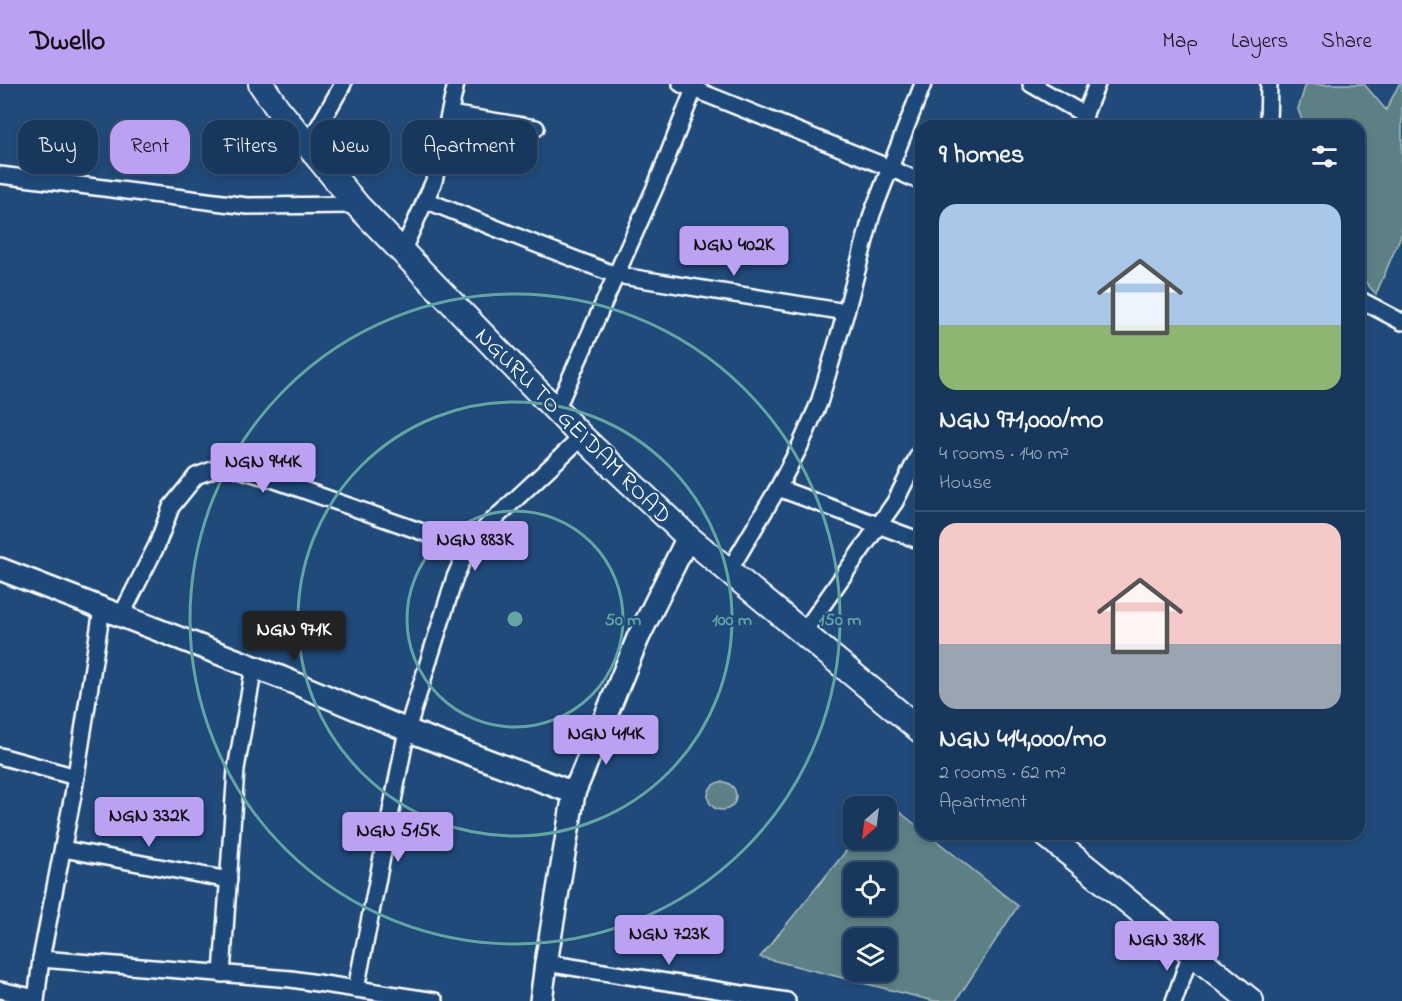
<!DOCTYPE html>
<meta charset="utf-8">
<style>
:root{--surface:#17385c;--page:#244365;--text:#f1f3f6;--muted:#9eacbb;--line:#365272;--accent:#bca0f2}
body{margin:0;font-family:"Indie Flower",sans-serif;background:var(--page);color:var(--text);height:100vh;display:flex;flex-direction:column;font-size:22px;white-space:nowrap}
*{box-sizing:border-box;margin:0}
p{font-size:20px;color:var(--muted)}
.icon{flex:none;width:33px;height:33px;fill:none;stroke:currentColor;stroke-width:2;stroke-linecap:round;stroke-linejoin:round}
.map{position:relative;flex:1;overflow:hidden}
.panel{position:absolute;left:915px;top:36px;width:450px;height:720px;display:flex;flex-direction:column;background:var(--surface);border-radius:18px;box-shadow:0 3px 9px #0003,0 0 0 2px var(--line)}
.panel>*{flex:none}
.banner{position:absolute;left:18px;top:36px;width:570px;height:54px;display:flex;gap:12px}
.needle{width:39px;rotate:208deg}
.buttons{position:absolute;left:843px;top:712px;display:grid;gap:12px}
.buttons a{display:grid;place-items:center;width:54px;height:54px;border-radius:12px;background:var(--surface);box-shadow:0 3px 9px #0003,0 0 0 2px var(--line);font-size:30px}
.price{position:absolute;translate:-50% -51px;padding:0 14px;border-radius:6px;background:var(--accent);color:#111;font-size:20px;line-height:39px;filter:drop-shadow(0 2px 3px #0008)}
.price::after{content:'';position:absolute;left:50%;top:36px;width:18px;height:14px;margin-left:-9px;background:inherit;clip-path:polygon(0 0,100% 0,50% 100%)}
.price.current{background:#222;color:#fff}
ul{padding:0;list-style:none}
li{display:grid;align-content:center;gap:12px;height:318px;padding:0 24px}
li+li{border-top:2px solid var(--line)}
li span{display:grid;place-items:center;height:186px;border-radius:18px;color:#555}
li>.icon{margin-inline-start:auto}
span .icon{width:108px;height:108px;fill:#fffc;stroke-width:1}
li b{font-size:26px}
h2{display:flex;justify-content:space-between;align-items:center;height:72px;padding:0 24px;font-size:26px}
.pill{padding:0 21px;border-radius:18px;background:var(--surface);box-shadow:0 3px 9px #0003,0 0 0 2px var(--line);font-size:21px;line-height:54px}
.pill.current{background:var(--accent);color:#111}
header{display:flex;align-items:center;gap:36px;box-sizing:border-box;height:84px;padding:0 30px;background:var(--accent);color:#111}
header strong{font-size:28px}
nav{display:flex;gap:33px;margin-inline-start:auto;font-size:21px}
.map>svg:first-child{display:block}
.green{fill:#5d8084;stroke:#aec0c2;stroke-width:1.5;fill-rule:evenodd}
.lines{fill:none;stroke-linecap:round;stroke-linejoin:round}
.street-casing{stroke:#fff;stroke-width:20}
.secondary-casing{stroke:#fff;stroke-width:26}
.primary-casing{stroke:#fff;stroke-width:28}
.street{stroke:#1f4a7a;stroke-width:15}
.secondary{stroke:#1f4a7a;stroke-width:21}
.primary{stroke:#1f4a7a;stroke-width:24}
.ring{fill:none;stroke:#63a6a1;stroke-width:3}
.labels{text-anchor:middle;stroke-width:4.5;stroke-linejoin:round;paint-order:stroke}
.street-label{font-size:24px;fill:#fff;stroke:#1f4a7a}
.centre{fill:#63a6a1;stroke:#1f4a7a;stroke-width:3}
.ring-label{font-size:18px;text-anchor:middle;font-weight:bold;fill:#63a6a1;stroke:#1f4a7a;stroke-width:4.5;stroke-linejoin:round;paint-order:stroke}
</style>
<header>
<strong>Dwello</strong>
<nav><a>Map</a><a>Layers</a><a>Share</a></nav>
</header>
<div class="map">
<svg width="1402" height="917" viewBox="0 0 1402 917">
<rect width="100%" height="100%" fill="#1f4a7a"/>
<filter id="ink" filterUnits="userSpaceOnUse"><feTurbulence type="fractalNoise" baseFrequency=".0167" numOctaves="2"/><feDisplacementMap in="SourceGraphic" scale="12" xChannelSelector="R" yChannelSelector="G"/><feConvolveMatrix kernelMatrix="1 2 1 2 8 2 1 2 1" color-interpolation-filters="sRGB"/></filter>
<g filter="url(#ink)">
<g class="green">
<polygon points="1306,0 1364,0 1386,26 1399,0 1402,0 1402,149 1376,210 1359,191 1359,42 1304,42 1298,25"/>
<circle cx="722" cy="712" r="14"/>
<path d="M886,717L921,745V750H928L1018,822L956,917H934L760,873L855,756H886V723H882ZM854,789H886V822H854ZM854,855H886V888H854Z"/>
</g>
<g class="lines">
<defs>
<g id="street">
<polyline points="681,0 890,84 921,98"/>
<polyline points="1031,0 1085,31"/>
<polyline points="450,30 536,44"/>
<polyline points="1080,42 1097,0"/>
<polyline points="1268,42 1269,0"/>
<polyline points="308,61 343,0"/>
<polyline points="0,91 247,122 357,121"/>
<polyline points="425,116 528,157 616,191 846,228"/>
<polyline points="402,168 434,97 456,0"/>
<polyline points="1359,215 1402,238"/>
<polyline points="556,326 657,99 696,0"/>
<polyline points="778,404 921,457"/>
<polyline points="729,487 778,404 800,362 819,319 846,228 872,130 923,0"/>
<polyline points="121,532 157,461 171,423 196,392 225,381 272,395 468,464"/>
<polyline points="803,549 895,418 921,366"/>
<polyline points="0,672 76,693"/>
<polyline points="63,765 229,796"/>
<polyline points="41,875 291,895 435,917"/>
<polyline points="546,879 787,917"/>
<polyline points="222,890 236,685 254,583"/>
<polyline points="356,905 407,646 455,493 468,464 488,441 582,353"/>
<polyline points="0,906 36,914"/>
<polyline points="36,917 41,875 73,711 102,525"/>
<polyline points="1174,917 1191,869"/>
</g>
<g id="secondary">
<polyline points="0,485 280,593 407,646 574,709"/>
<polyline points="541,917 546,879 574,709 638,554 688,453"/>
</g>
<g id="primary">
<polyline points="261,0 278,25 357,121 582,353 688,453 921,647"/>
<polyline points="1045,750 1251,917"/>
</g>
</defs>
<use href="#street" class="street-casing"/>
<use href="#secondary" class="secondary-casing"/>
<use href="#primary" class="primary-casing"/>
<use href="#street" class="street"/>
<use href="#secondary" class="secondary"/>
<use href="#primary" class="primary"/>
</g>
</g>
<g class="ring">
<circle cx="515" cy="535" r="108"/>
<circle cx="515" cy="535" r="217"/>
<circle cx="515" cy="535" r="325"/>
</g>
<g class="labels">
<g class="street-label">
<text transform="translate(574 341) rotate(45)" y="8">NGURU TO GEIDAM ROAD</text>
</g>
</g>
<circle cx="515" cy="535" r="9" class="centre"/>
<g class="ring-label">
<text x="623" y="541">50 m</text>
<text x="732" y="541">100 m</text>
<text x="840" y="541">150 m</text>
</g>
</svg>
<div class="buttons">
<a><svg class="needle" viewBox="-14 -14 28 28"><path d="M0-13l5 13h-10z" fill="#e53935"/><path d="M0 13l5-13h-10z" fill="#9eacbb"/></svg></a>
<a><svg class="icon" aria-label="locate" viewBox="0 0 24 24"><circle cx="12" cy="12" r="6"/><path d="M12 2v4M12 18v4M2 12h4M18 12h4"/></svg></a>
<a><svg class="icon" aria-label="layers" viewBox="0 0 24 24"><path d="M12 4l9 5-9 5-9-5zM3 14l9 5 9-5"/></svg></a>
</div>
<b class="price" style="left:734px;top:193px">NGN 402K</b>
<b class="price" style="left:263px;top:410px">NGN 944K</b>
<b class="price" style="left:475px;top:488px">NGN 883K</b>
<b class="price current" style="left:294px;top:578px">NGN 971K</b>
<b class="price" style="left:606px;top:682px">NGN 414K</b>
<b class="price" style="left:149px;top:764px">NGN 332K</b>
<b class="price" style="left:398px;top:779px">NGN 515K</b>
<b class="price" style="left:669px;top:882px">NGN 723K</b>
<b class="price" style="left:1167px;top:888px">NGN 381K</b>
<div class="banner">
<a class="pill">Buy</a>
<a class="pill current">Rent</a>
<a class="pill">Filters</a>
<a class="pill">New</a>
<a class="pill">Apartment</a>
</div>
<section class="panel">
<h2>9 homes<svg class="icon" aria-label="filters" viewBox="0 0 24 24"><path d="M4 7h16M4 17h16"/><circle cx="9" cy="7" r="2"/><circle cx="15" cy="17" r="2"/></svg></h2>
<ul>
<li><span style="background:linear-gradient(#a9c7e8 65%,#8fb573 0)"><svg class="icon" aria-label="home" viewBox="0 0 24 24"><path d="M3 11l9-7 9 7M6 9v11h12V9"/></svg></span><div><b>NGN 971,000/mo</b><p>4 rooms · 140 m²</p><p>House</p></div></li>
<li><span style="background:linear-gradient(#f6c9c9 65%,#9aa5b1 0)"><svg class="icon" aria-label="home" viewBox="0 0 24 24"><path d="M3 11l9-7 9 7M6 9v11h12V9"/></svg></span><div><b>NGN 414,000/mo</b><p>2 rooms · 62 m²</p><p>Apartment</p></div></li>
</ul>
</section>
</div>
